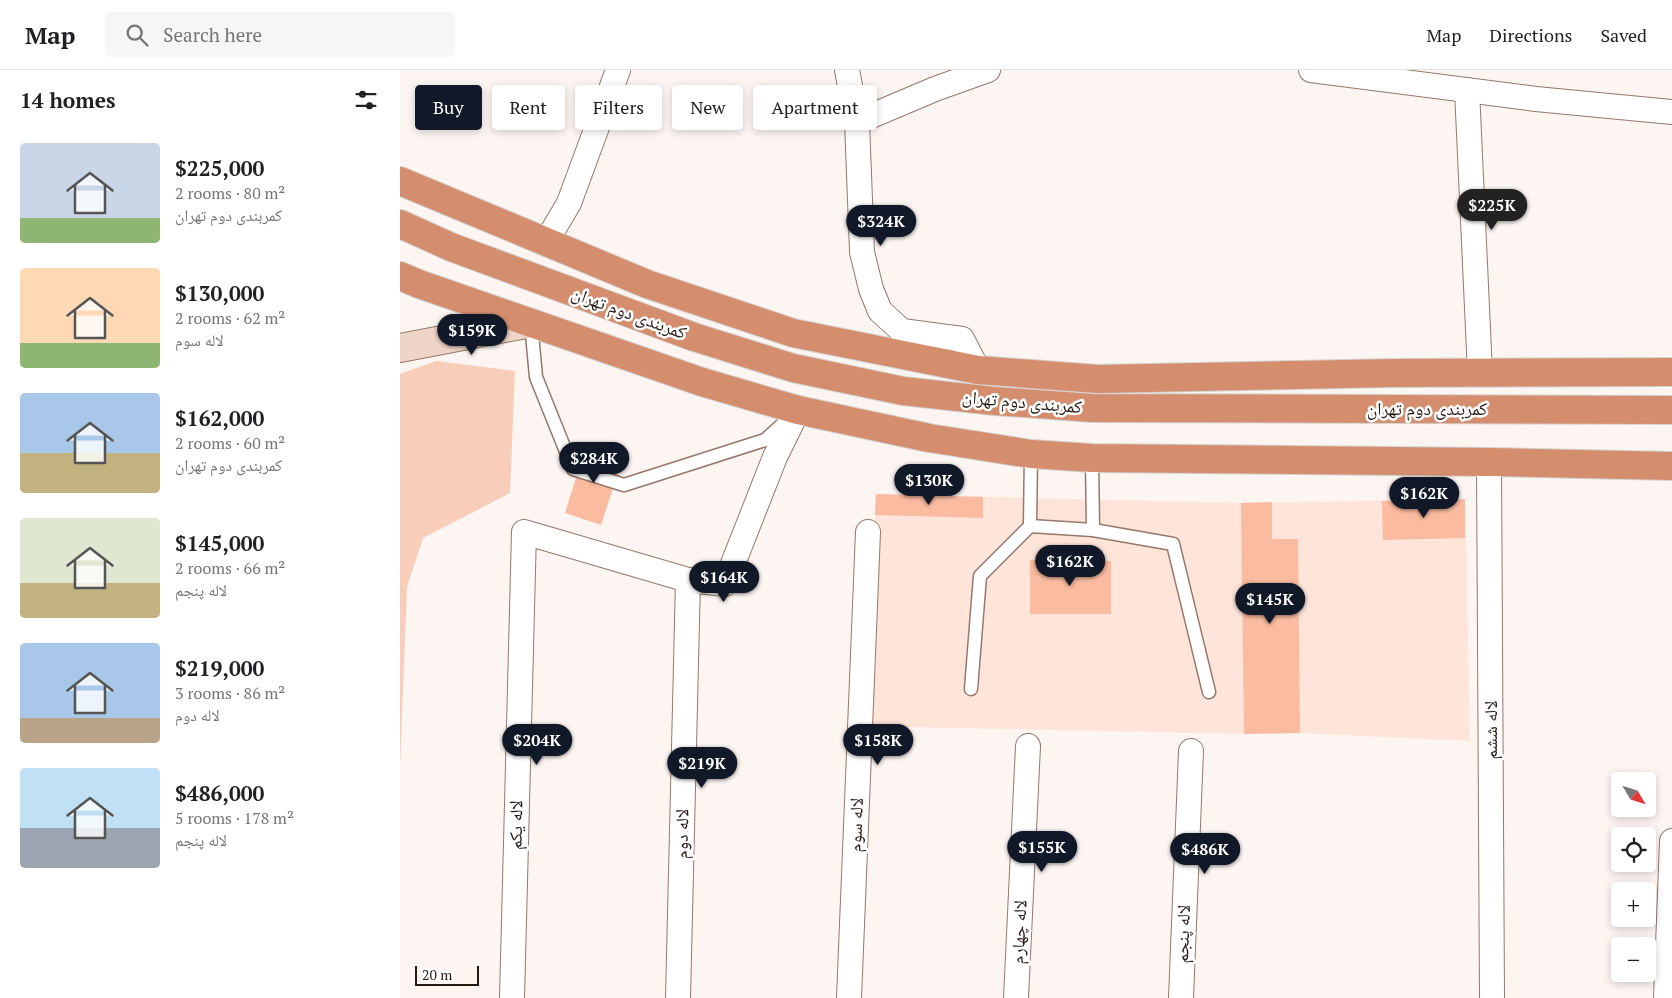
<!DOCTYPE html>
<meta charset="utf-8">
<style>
:root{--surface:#fff;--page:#f6f6f6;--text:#202124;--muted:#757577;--line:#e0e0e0;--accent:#111827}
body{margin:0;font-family:"PT Serif","Noto Naskh Arabic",serif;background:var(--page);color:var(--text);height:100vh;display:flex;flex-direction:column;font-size:19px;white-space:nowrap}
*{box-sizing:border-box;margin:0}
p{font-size:16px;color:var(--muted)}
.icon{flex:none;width:28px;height:28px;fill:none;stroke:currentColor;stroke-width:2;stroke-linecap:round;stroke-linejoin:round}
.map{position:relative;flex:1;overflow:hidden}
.side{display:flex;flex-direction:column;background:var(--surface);width:400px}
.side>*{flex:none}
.banner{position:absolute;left:15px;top:15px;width:475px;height:45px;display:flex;gap:10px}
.needle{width:32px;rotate:128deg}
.buttons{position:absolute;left:1211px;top:702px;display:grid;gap:10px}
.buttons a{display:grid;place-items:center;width:45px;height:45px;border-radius:5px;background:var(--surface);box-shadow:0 2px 8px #0003;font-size:25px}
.scale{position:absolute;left:15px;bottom:12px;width:64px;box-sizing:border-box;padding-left:5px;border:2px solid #261a14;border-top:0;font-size:14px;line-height:18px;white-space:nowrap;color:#261a14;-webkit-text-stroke:4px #fff;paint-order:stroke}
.price{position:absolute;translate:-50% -42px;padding:0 11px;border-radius:18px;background:var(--accent);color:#fff;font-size:16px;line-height:32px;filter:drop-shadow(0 1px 2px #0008)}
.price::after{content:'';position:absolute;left:50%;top:30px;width:15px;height:11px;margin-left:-8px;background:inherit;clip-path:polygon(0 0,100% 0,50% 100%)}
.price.on{background:#222;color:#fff}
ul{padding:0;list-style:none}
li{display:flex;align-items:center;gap:15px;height:125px;padding:0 20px}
li span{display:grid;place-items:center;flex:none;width:140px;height:100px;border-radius:5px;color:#555}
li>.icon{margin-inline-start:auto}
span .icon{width:60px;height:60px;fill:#fffc;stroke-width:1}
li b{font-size:21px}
h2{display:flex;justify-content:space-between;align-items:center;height:60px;padding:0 20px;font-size:21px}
.tag{padding:0 18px;border-radius:5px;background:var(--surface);box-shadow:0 2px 8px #0003;font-size:18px;line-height:45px}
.tag.on{background:var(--accent);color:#fff}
header{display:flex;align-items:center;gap:30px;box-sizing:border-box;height:70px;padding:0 25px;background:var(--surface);border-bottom:1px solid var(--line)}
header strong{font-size:24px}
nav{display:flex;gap:28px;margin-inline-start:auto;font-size:18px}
.search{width:350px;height:45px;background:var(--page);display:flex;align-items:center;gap:12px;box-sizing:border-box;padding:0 18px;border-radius:5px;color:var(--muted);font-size:19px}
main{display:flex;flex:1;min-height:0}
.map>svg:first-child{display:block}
.built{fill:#fee4d9}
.green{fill:#f8cdba}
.building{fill:#fbbba0}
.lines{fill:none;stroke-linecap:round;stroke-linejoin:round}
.service-casing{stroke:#97776a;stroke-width:15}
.minor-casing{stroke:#97776a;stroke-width:26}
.secondary-casing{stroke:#97776a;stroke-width:30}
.trunk-casing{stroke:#d4d1d0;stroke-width:30}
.service{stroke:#fff;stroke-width:12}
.minor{stroke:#fff;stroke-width:24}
.secondary{stroke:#efd4c8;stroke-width:28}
.trunk{stroke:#d48e6e;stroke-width:28}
.labels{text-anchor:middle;stroke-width:5;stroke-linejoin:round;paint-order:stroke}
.street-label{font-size:18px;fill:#261a14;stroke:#fff}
</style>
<header>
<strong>Map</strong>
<div class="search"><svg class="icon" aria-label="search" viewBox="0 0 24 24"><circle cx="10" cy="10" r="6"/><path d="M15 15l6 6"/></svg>Search here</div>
<nav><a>Map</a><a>Directions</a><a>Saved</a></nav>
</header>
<main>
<section class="side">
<h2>14 homes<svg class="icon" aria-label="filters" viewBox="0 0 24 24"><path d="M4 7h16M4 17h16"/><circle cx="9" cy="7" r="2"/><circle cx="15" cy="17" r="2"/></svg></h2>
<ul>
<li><span style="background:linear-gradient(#c9d6e8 75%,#8fb573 0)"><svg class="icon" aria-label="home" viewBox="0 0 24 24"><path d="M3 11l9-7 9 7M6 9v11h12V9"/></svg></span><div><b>$225,000</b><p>2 rooms · 80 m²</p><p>کمربندی دوم تهران</p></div></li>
<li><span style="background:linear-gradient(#ffd9b3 75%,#8fb573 0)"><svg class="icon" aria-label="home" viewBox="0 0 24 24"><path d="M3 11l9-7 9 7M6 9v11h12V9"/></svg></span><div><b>$130,000</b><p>2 rooms · 62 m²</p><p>لاله سوم</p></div></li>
<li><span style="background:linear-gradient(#a9c7e8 60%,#c2b280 0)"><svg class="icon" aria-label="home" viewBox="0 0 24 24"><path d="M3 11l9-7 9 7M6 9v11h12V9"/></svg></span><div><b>$162,000</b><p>2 rooms · 60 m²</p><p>کمربندی دوم تهران</p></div></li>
<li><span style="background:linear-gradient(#dfe7d0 65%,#c2b280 0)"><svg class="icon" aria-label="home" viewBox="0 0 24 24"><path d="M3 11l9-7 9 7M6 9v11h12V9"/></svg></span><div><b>$145,000</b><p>2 rooms · 66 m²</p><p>لاله پنجم</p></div></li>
<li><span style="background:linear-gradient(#a9c7e8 75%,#b9a48a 0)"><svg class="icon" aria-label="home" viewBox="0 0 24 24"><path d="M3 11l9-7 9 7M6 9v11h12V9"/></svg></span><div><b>$219,000</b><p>3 rooms · 86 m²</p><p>لاله دوم</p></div></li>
<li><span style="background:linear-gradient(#bfe0f5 60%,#9aa5b1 0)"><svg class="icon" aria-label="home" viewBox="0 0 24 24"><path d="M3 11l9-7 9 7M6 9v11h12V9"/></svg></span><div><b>$486,000</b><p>5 rooms · 178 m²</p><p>لاله پنجم</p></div></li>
</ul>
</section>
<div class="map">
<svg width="1272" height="928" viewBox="0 0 1272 928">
<rect width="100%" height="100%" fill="#fcf5f2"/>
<polygon class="built" points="476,424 841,433 1065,429 1070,671 900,663 844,664 466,656"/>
<polygon class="green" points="36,291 115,301 110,423 23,468 7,517 0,698 0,304"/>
<g class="building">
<polygon points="187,373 224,385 201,455 165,443"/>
<polygon points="476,424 583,427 583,448 475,445"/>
<polygon points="1065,429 1065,468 983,470 982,431"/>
<polygon points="872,432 872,469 898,469 900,663 844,664 841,433"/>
<polygon points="630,490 711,491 711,544 630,544"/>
</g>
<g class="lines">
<defs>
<g id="service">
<polyline points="131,253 136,307 173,399 224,415 365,370 387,350"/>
<polyline points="692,388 693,460"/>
<polyline points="630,456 631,384"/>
<polyline points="571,619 580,506 630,456 693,460 773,474 809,622"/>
</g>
<g id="minor">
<polyline points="447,0 457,52 462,182 471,219 480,241 502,261 562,269 578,300"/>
<polyline points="911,0 1136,29 1272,42"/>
<polyline points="1067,20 1080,303"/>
<polyline points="457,52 535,19 588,0"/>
<polyline points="146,172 169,133 218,0"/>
<polyline points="1089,392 1092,928"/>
<polyline points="112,928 124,462 288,510 325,514 375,387 398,340"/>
<polyline points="278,928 288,510"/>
<polyline points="449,928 468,462"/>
<polyline points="616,928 628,676"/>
<polyline points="781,928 791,681"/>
<polyline points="1266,928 1272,771"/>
</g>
<polyline id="secondary" points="0,278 131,253"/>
<g id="trunk">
<polyline points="0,111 247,214 393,263 578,300 698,309 994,303 1272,302"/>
<polyline points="0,154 51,177 294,267 393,298 503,321 594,331 692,338 1272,340"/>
<polyline points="0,206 19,214 302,312 398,340 529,368 631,384 692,388 1089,392 1272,396"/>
</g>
</defs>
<use href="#service" class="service-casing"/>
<use href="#minor" class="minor-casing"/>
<use href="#secondary" class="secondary-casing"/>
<use href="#trunk" class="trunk-casing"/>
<use href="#service" class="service"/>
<use href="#minor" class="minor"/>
<use href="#secondary" class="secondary"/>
<use href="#trunk" class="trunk"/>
</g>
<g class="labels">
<g class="street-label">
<text transform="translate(229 243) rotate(20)" y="6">کمربندی دوم تهران</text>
<text transform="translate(622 332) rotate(5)" y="6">کمربندی دوم تهران</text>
<text x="1027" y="345">کمربندی دوم تهران</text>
<text transform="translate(1091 660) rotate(-90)" y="6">لاله ششم</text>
<text transform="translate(116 755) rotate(-89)" y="6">لاله یکم</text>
<text transform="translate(456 755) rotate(-88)" y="6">لاله سوم</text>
<text transform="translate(282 764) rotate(-89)" y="6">لاله دوم</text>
<text transform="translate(619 862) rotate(-87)" y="6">لاله چهارم</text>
<text transform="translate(783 864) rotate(-88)" y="6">لاله پنجم</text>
</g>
</g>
</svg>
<div class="buttons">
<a><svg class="needle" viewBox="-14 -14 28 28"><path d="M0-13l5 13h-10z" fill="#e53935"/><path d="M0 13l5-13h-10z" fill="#757577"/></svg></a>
<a><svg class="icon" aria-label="locate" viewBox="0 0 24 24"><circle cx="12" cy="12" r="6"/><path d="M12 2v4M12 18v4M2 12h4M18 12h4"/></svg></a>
<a>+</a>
<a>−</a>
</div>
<div class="scale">20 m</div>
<b class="price on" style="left:1092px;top:161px">$225K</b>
<b class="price" style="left:481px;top:177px">$324K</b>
<b class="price" style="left:72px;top:286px">$159K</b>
<b class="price" style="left:194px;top:414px">$284K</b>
<b class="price" style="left:529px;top:436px">$130K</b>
<b class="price" style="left:1024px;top:449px">$162K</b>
<b class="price" style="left:670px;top:517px">$162K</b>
<b class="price" style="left:324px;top:533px">$164K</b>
<b class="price" style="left:870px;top:555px">$145K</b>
<b class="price" style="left:137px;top:696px">$204K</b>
<b class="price" style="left:478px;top:696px">$158K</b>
<b class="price" style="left:302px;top:719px">$219K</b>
<b class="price" style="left:642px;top:803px">$155K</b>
<b class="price" style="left:805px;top:805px">$486K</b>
<div class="banner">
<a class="tag on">Buy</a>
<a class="tag">Rent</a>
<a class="tag">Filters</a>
<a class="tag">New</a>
<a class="tag">Apartment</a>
</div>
</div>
</main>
